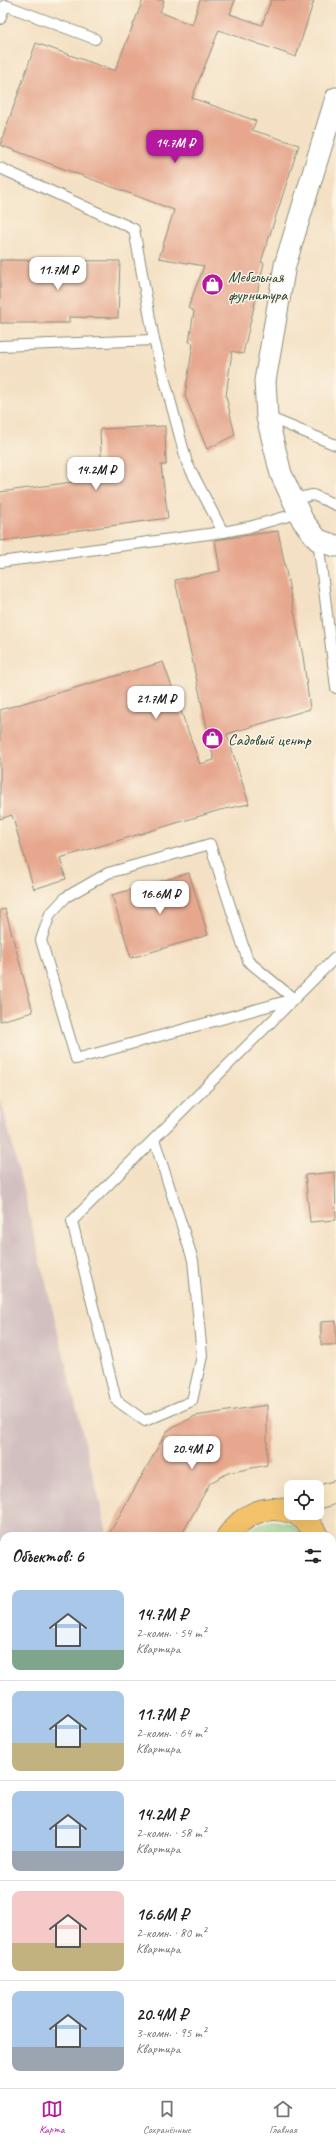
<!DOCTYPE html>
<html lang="ru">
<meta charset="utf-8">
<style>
:root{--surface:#fff;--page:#f2f2f2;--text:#222;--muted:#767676;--line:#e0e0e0;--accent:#b5179e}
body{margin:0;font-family:Caveat,sans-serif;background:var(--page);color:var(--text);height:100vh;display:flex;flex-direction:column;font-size:15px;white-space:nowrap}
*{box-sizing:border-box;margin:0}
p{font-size:13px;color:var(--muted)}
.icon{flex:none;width:22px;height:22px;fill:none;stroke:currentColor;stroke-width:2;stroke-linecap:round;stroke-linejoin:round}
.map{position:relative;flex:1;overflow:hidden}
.side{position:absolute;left:0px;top:1532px;width:336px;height:556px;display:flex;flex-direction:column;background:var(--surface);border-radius:12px 12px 0 0;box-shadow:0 4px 16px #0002}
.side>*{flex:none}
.controls{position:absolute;left:284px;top:1480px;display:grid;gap:8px}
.controls a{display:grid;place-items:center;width:40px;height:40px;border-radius:8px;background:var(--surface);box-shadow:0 4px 16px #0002;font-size:20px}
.price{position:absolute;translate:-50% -34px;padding:0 9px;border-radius:8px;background:#fff;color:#222;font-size:13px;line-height:26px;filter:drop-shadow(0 1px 2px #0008)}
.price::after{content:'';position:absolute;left:50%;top:24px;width:12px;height:9px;margin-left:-6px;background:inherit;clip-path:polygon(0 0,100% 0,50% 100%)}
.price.on{background:var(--accent);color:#fff}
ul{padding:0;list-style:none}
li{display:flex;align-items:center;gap:12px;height:100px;padding:0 12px}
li+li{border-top:1px solid var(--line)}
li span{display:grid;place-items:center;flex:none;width:112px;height:80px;border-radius:8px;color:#555}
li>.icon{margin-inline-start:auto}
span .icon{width:48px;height:48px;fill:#fffc;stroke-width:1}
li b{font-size:17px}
h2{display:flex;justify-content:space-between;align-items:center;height:48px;padding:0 12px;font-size:17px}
.tab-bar{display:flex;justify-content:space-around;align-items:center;height:56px;border-top:1px solid var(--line);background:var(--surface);font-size:11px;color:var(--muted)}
.tab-bar a{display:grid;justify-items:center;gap:2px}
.tab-bar .on{color:var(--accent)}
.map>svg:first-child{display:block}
.industrial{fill:#d2bfc0}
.green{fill:#8ed088;stroke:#56865e}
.forest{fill:#72b274;stroke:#487854}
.water{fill:#43a8c3;stroke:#31727c}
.pier{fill:#f4e1c5}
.building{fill:#e6a78e}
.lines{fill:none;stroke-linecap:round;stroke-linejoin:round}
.lane-casing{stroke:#8a8f7c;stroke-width:12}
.street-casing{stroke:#8a8f7c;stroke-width:23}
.secondary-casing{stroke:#8a8f7c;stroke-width:24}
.highway-casing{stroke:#8a8f7c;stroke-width:24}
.path{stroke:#8a8f7c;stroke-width:2.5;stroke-dasharray:1 3;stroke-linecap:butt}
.lane{stroke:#fff;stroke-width:10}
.street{stroke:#fff;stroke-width:21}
.secondary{stroke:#fae7c3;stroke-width:22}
.highway{stroke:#f3c26a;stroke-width:22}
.labels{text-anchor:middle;stroke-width:3;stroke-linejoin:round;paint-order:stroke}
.poi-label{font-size:16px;fill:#1f3d34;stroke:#fcf5e5;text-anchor:start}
</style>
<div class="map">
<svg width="336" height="2088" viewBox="0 0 336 2088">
<rect width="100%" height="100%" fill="#fcf5e5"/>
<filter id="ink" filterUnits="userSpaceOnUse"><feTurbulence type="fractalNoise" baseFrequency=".025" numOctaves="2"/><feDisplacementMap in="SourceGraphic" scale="8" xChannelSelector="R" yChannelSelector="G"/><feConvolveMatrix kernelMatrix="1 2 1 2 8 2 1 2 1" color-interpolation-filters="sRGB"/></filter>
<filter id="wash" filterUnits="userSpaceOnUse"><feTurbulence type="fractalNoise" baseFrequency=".012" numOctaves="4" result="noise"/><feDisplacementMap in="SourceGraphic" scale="16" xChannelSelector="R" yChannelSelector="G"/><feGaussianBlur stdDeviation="0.9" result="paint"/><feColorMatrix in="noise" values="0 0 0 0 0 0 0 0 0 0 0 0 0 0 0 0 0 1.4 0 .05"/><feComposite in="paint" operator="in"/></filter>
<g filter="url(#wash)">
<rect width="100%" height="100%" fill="#f4e1c5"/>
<polygon class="industrial" points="0,1095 108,1536 4,1536 4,1741 0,1742"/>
<polygon class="green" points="271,1521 291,1524 305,1536 243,1536 258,1525"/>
<polygon class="forest" points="4,1840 4,2008 0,2010 0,1844"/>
<g class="water">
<polygon points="336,1827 336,2058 332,2061 332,1829"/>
<polygon points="4,2016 4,2084 298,2084 292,2088 0,2088 0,2018"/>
</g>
<polygon class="pier" points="335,1826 336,1829 336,1947 332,1937 332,1827"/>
<g id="blocks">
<g class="building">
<polygon points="143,0 164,0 160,12 192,25 200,0 235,0 230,14 262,25 271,0 314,0 296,57 219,30 192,98 256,121 252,130 299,145 261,262 264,263 243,354 232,351 226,396 235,435 207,449 185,396 193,343 189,342 194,311 188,308 204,266 159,258 174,210 0,145 36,43 115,71"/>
<polygon points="0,260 120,261 118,318 69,317 69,323 0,323"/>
<polygon points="165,426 166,465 161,465 168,518 0,541 0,492 102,478 100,429"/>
<polygon points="278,531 303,656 310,709 227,734 249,804 220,810 60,858 66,879 34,889 12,815 0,819 0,710 163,662 200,764 214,760 175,580 220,571 215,540"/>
<polygon points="189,873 208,935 131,958 112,895"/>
<polygon points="5,909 33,1012 0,1021 0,910"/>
<polygon points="335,1172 336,1220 310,1222 305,1175"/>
<polygon points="336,1321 336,1345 321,1345 321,1322"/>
<polygon points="267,1405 267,1465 228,1473 210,1483 181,1536 108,1536 167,1431 195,1416"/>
</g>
</g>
</g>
<g filter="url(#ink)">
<use href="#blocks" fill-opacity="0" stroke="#8a8f7c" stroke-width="1"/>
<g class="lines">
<defs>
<g id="lane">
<polyline points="0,19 5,5 95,39"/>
<polyline points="0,168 134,229 154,340 187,463 223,532"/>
<polyline points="0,346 154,340"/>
<polyline points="268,417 336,445"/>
<polyline points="293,499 313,495 336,505"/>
<polyline points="318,540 336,688"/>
<polyline points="0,562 223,532 249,527 299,513"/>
<polygon points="210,844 248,961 294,999 76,1059 41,940 50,914 66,897 108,873"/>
<path d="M154,1139L193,1260L202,1356L192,1401L145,1421L116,1400L72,1221C160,1133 248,1045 336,957"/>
</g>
<polyline id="street" points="336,98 285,265 265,381 267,417 281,474 303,521 318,540 336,546"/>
<g id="secondary">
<polyline points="317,1498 336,1492"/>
<polyline points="332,1572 336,1565"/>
</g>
<g id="highway">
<path d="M295,1513C305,1519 312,1525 317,1536"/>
<path d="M228,1536C243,1515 265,1503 291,1512"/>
<polyline points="0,1803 4,1800"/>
<polyline points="332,1876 336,1886"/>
</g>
</defs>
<use href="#lane" class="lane-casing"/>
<use href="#street" class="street-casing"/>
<use href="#secondary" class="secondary-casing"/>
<use href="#highway" class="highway-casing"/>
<g class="path">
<polyline points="332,1623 336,1616"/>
<polyline points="0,1832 4,1830"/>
<polyline points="332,1835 336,1845"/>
<polyline points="332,1919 336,1929"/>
</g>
<use href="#lane" class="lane"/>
<use href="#street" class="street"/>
<use href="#secondary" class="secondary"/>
<use href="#highway" class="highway"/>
</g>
</g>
<defs>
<symbol id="shop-disc" viewBox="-11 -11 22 22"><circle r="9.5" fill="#b5179e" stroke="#fcf5e5"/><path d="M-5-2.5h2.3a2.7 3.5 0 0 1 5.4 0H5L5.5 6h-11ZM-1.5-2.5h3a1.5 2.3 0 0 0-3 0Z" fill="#fff"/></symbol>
</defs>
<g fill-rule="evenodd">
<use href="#shop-disc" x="200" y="272" width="25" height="25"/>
<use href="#shop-disc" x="200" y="726" width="25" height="25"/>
</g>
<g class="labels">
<g class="poi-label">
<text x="228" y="282">Мебельная<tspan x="228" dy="18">фурнитура</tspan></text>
<text x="228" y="745">Садовый центр</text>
</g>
</g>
</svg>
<div class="controls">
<a><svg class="icon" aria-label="locate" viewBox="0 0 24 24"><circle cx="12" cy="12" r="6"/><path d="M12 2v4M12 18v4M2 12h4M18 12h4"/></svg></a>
</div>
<b class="price on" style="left:175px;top:164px">14.7M ₽</b>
<b class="price" style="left:58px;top:291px">11.7M ₽</b>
<b class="price" style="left:96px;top:491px">14.2M ₽</b>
<b class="price" style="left:156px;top:720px">21.7M ₽</b>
<b class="price" style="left:160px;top:915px">16.6M ₽</b>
<b class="price" style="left:192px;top:1470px">20.4M ₽</b>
<section class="side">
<h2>Объектов: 6<svg class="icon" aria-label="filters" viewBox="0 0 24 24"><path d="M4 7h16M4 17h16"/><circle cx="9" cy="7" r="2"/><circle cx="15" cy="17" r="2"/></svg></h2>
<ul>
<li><span style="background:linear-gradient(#a9c7e8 75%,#7fa58c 0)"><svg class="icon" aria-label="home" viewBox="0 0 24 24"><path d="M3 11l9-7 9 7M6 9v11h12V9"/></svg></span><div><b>14.7M ₽</b><p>2-комн. · 54 m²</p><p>Квартира</p></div></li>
<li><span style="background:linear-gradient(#a9c7e8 65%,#c2b280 0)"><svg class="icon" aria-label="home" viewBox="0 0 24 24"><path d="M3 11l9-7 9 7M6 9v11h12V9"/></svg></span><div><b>11.7M ₽</b><p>2-комн. · 64 m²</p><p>Квартира</p></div></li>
<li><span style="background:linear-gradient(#a9c7e8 75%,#9aa5b1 0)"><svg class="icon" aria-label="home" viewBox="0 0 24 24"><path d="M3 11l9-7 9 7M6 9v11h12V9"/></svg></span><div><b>14.2M ₽</b><p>2-комн. · 58 m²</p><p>Квартира</p></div></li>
<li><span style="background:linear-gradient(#f6c9c9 65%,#c2b280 0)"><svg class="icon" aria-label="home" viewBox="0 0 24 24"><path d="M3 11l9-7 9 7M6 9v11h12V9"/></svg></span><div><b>16.6M ₽</b><p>2-комн. · 80 m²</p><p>Квартира</p></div></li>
<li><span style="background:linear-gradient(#a9c7e8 70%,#9aa5b1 0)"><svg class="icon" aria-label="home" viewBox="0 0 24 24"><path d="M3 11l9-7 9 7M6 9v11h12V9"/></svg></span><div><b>20.4M ₽</b><p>3-комн. · 95 m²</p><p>Квартира</p></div></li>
</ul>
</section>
</div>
<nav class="tab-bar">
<a class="on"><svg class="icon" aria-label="map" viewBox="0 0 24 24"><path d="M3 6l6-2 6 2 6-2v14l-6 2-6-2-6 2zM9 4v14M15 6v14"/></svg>Карта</a>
<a><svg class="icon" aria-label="saved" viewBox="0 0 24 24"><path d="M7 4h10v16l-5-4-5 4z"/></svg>Сохранённые</a>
<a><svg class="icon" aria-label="home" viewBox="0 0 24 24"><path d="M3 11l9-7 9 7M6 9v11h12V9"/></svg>Главная</a>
</nav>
